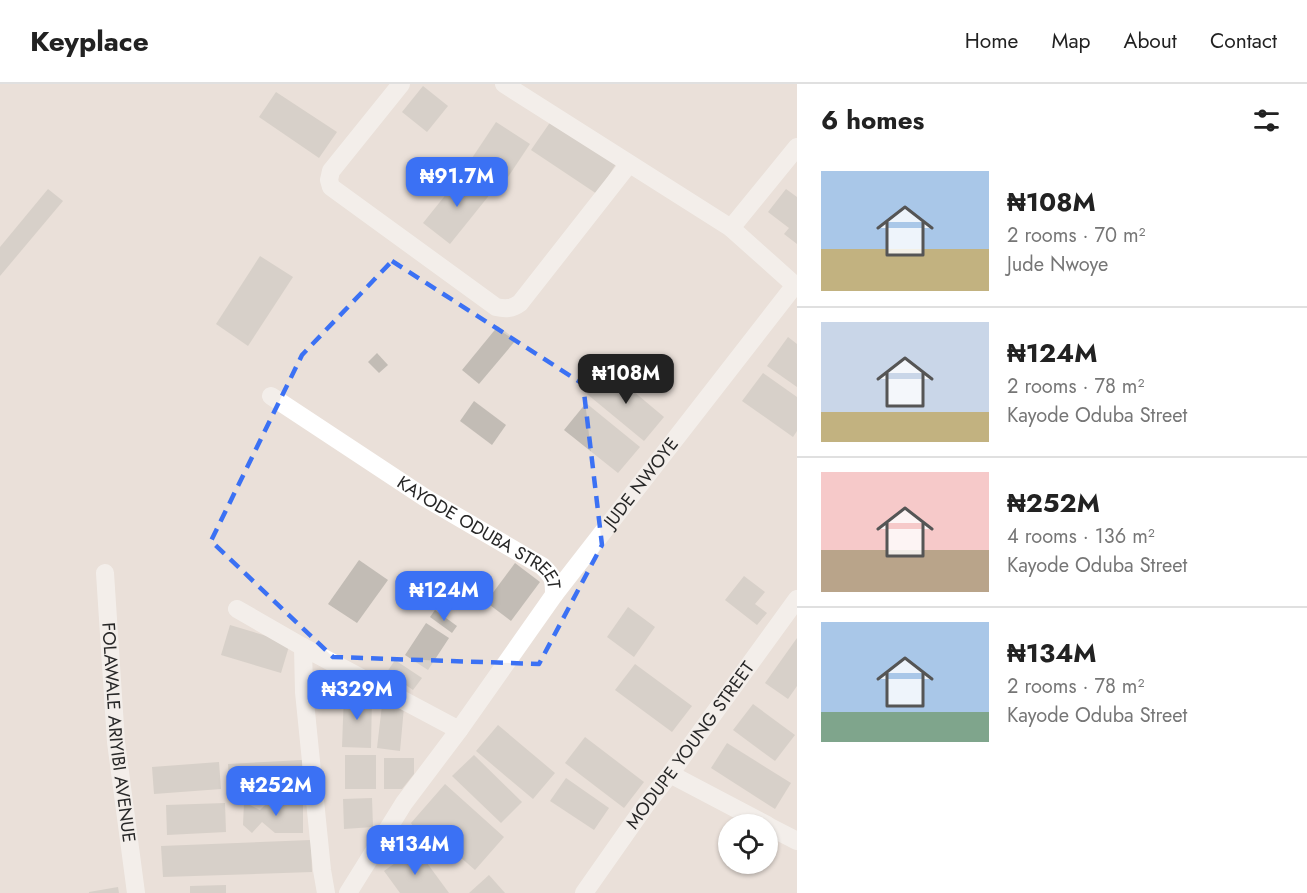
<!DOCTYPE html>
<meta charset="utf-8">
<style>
:root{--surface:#fff;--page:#f6f6f6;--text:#222;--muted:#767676;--line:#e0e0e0;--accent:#3b71f4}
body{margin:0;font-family:Jost,sans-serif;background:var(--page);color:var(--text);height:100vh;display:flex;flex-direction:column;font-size:22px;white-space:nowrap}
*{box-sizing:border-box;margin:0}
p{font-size:20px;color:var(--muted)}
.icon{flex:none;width:33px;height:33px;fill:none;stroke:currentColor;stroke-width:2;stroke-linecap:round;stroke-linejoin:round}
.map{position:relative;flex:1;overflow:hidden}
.details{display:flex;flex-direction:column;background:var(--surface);width:510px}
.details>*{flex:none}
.controls{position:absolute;left:718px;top:730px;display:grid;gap:12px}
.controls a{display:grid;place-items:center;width:60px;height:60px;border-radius:50%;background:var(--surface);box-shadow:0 2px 4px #0004;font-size:30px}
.price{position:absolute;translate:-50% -51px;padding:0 14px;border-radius:12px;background:var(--accent);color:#fff;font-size:20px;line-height:39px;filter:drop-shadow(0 2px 3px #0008)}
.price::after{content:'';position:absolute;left:50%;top:36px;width:18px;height:14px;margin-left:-9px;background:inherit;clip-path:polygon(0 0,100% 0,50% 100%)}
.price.active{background:#222;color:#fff}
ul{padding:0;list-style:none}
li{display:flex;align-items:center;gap:18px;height:150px;padding:0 24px}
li+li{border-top:2px solid var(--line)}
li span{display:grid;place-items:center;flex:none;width:168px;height:120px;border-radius:0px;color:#555}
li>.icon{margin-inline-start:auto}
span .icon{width:72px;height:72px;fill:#fffc;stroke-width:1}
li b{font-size:26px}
h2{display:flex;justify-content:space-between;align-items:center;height:72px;padding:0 24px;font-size:26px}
header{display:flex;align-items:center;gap:36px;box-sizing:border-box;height:84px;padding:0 30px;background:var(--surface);border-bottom:2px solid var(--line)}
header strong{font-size:28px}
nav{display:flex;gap:33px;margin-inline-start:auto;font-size:21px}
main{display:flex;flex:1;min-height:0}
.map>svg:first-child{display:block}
.building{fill:#c2bcb5}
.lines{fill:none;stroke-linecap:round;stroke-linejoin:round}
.minor{stroke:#fff;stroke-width:18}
.marked{fill:none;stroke:#3b71f4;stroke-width:4.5;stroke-dasharray:12 8;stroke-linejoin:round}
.labels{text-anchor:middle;stroke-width:4.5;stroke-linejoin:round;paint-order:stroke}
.street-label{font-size:18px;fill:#272727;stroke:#fff}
</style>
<header>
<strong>Keyplace</strong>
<nav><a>Home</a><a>Map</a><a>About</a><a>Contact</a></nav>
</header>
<main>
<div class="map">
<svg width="797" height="809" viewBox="0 0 797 809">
<rect width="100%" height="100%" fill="#eae0d9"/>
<g class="building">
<polygon points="423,2 448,22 427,48 402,28"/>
<polygon points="276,8 337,48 319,74 259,33"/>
<polygon points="551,37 616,80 597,110 531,66"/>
<polygon points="496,38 530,60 506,96 472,74"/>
<polygon points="464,88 491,109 450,160 423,139"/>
<polygon points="48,105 63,117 0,192 0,163"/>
<polygon points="786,105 797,113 797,160 784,150 789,144 768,128"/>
<polygon points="260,172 293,193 248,262 216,240"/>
<polygon points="498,242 516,256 479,300 462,286"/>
<polygon points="788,253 797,260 797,303 767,282"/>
<polygon points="377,269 388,281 379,289 368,278"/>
<polygon points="608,286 664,333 644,357 587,310"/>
<polygon points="763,289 797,313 797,347 793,353 742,317"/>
<polygon points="474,317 506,341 492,361 460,337"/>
<polygon points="586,319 640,363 618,389 564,346"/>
<polygon points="359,476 388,496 357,539 328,520"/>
<polygon points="515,479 540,498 511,537 486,518"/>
<polygon points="744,492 765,508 755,520 767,529 757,541 725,516"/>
<polygon points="628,523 655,543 634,573 607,553"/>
<polygon points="435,526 457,542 452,549 430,533"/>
<polygon points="426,539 449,554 428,586 405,571"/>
<polygon points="230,541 290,559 281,589 221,571"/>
<polygon points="797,554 797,602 788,615 765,599"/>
<polygon points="395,576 422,594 413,606 387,588"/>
<polygon points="635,580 692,622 672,648 615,606"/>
<polygon points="344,609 372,610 371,664 342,663"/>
<polygon points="753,620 795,651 775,677 733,646"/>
<polygon points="382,621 404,623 400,667 377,664"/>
<polygon points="498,641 555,689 533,715 476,667"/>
<polygon points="585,653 644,698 624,724 565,679"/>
<polygon points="727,659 791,699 775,725 711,684"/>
<rect x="345" y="671" width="31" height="34"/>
<polygon points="474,671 522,718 501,739 452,692"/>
<polygon points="384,674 414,674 414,690 402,705 384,705"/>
<polygon points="302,676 304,706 230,710 228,680"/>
<polygon points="219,678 221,705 154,710 152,683"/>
<polygon points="566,694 609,724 594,746 550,717"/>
<polygon points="445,700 504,753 475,786 426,743 419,751 411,739"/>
<polygon points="372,714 373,743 344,745 343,715"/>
<polygon points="269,717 303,717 303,749 275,749 262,738 252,749 243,741 244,718 260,726"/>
<polygon points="225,719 226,748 167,751 166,721"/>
<polygon points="311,756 312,788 163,793 161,762"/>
<polygon points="416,764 449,809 400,809 384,787"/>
<polygon points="489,791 505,809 469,809"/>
<polygon points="226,801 226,809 190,809 190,802"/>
<polygon points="118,803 119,809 89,809 89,808"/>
</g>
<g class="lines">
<g class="minor">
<path d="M401,0L331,87L329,96L331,103L496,223C505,225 512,225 520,219L629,80"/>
<polyline points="504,0 731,144 797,203"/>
<polyline points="731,144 797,63"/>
<path id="s1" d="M271,312L424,413L542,482C554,493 554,496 554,511L459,646L404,719L348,809"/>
<path id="s2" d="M105,489L116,658L136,809"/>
<path id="s3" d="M554,511L795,201"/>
<polyline points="237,525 303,563"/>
<polyline points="670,690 767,741"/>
<polyline points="768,742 797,757"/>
<polyline points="326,809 322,786 304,608 303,563 459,646"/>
<path id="s4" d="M584,809L645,722L670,690L797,515"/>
</g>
</g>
<path d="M0 0H797V809H0ZM392,177L583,300L602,461L539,580L333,573L211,457L302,271Z" fill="#eae0d9" fill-opacity=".55" fill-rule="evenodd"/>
<path class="marked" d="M392,177L583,300L602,461L539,580L333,573L211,457L302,271Z"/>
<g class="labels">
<g class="street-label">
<text dy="6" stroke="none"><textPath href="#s3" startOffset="142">JUDE NWOYE</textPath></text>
<text dy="6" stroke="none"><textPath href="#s1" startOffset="250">KAYODE ODUBA STREET</textPath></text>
<text dy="6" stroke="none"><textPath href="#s2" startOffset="160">FOLAWALE ARIYIBI AVENUE</textPath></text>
<text dy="6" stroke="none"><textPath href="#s4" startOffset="182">MODUPE YOUNG STREET</textPath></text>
</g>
</g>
</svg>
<div class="controls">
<a><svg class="icon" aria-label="locate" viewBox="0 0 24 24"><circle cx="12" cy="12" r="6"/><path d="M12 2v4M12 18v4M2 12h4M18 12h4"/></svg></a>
</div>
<b class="price" style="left:457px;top:124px">₦91.7M</b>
<b class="price active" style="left:626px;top:321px">₦108M</b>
<b class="price" style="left:444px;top:538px">₦124M</b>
<b class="price" style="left:357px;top:637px">₦329M</b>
<b class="price" style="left:276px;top:733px">₦252M</b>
<b class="price" style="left:415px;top:792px">₦134M</b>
</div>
<section class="details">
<h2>6 homes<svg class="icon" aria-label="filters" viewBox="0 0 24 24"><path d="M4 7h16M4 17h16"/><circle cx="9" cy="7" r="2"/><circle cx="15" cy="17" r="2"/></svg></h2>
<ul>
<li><span style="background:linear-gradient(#a9c7e8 65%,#c2b280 0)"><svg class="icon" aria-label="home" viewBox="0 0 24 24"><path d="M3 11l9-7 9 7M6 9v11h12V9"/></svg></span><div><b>₦108M</b><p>2 rooms · 70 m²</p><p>Jude Nwoye</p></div></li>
<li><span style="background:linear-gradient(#c9d6e8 75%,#c2b280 0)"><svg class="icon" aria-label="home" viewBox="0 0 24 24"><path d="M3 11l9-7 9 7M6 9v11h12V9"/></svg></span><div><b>₦124M</b><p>2 rooms · 78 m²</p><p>Kayode Oduba Street</p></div></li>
<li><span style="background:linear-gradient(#f6c9c9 65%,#b9a48a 0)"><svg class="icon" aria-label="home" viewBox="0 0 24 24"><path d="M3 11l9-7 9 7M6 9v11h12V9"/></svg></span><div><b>₦252M</b><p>4 rooms · 136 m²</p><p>Kayode Oduba Street</p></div></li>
<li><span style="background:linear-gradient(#a9c7e8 75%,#7fa58c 0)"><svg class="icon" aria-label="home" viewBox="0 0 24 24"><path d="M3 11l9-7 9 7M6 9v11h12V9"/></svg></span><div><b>₦134M</b><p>2 rooms · 78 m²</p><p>Kayode Oduba Street</p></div></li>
</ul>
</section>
</main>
